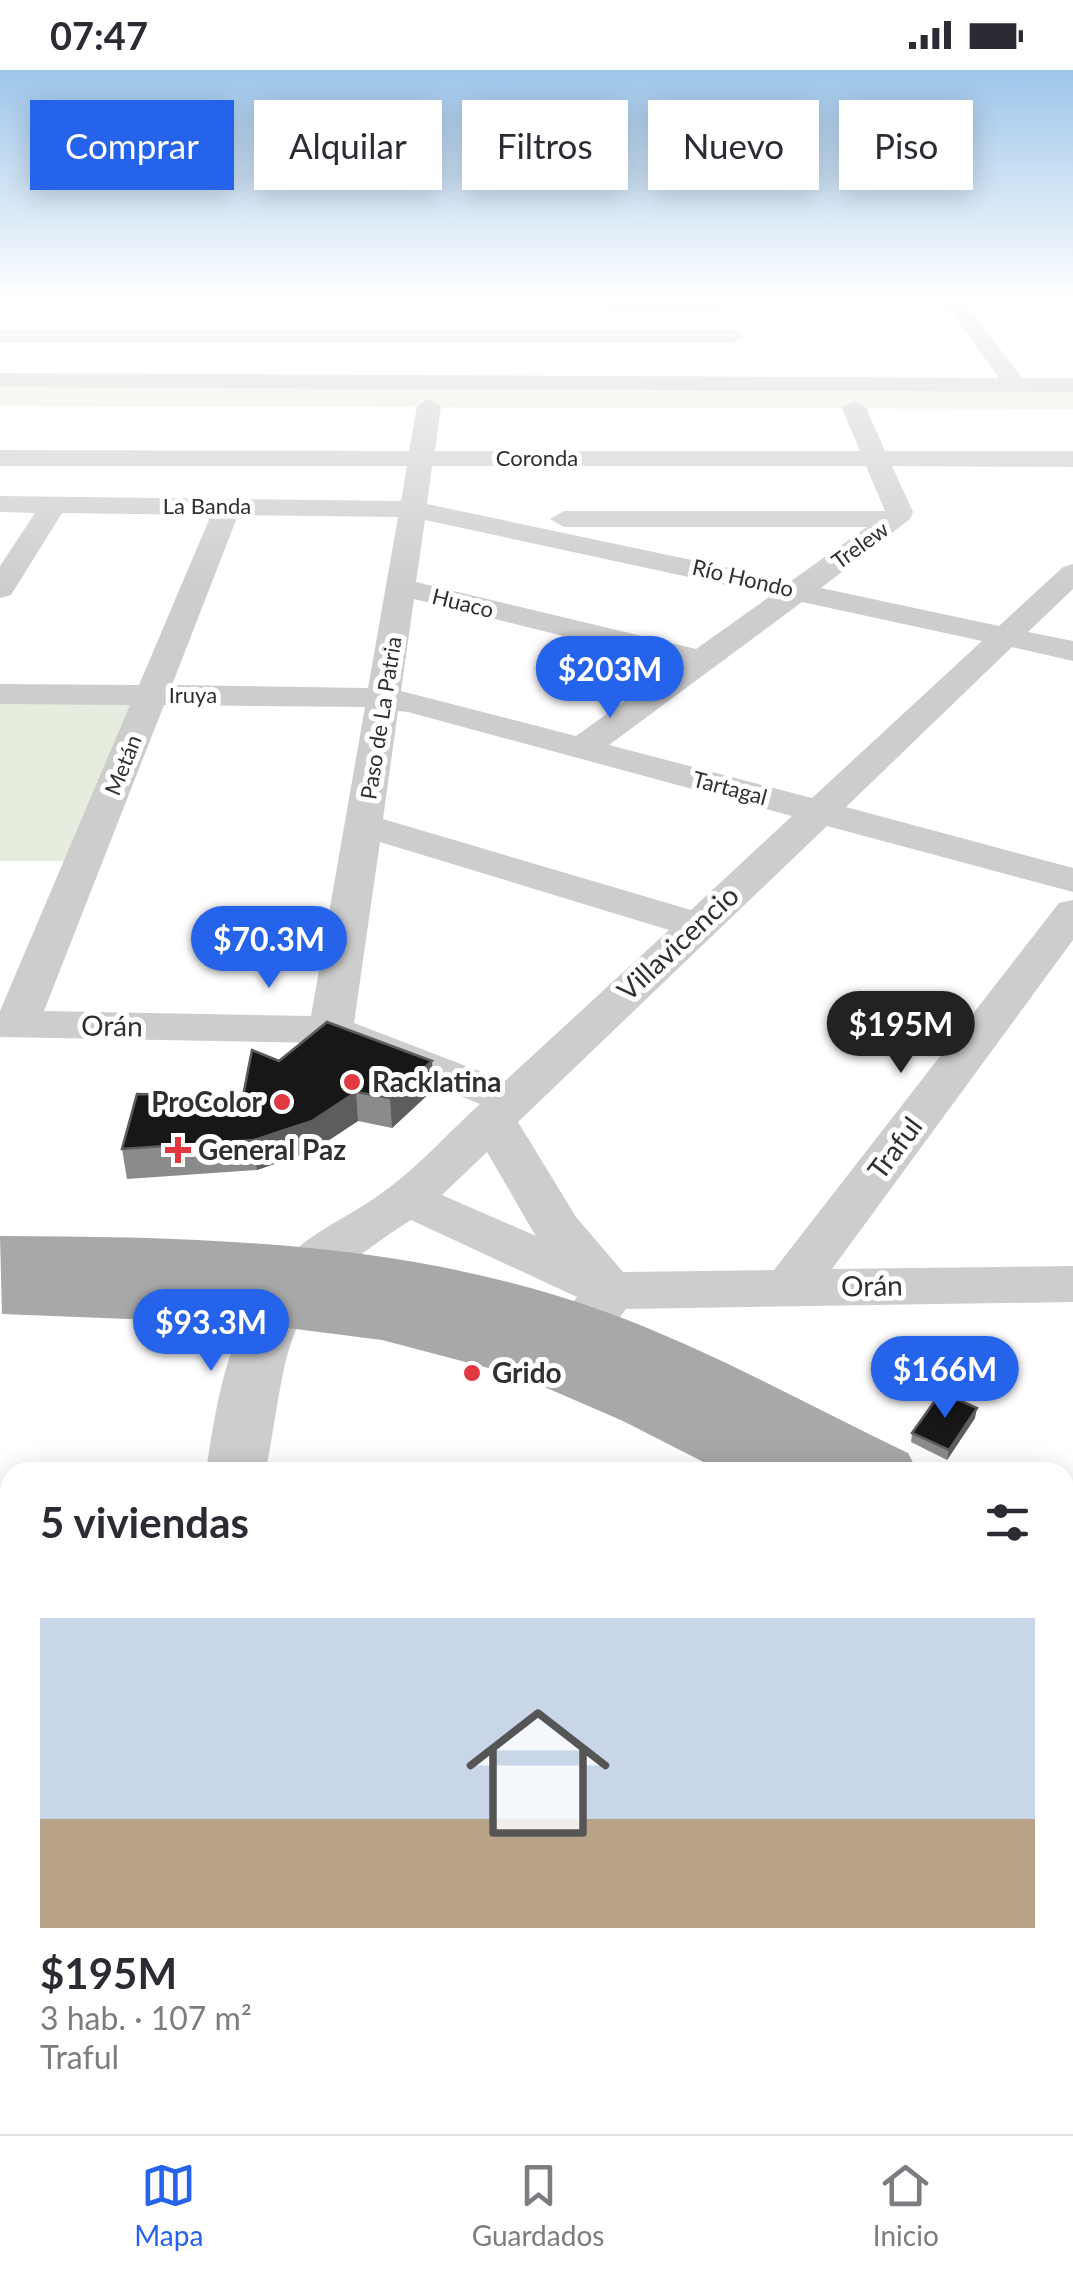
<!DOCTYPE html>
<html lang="es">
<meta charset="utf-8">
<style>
:root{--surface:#fff;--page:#f2f2f3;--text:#2b2b33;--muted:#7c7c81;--line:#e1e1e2;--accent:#2563eb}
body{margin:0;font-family:Lato,sans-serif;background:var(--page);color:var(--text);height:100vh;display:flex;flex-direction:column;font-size:38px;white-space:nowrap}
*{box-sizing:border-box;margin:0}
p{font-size:32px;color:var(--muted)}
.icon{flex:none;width:55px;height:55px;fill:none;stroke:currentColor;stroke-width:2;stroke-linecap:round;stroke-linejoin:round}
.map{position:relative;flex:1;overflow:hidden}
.side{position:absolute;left:0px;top:1392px;width:1075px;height:672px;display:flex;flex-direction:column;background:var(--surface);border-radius:30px 30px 0 0;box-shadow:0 5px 25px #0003}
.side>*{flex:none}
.guide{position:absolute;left:30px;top:30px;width:1015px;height:90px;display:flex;gap:20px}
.price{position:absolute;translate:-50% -85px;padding:0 22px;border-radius:35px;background:var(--accent);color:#fff;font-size:32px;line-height:65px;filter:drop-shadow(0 2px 5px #0008)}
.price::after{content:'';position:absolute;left:50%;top:60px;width:30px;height:22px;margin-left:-15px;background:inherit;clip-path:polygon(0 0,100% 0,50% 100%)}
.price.selected{background:#222;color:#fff}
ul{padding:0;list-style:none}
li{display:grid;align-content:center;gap:20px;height:530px;padding:0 40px}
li+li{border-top:2px solid var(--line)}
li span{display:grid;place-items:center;height:310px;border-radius:0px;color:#555}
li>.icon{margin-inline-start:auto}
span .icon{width:180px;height:180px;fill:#fffc;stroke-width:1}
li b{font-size:42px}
h2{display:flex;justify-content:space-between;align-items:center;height:120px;padding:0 40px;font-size:42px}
.pill{padding:0 35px;border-radius:0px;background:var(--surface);box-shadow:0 5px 25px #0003;font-size:35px;line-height:90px}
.pill.selected{background:var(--accent);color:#fff}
.status{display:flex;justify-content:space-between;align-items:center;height:70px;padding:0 50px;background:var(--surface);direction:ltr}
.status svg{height:28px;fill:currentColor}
.menu{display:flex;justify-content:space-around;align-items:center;height:140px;border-top:2px solid var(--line);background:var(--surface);font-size:28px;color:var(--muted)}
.menu a{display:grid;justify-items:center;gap:5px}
.menu .selected{color:var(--accent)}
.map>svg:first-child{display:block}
.green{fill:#e6eddf}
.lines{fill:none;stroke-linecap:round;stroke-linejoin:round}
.minor{fill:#cdcdcd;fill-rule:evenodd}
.major{fill:#a8a8a8;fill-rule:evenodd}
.wall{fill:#8b8b8b}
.shaded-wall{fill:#5d5d5d}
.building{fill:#171717;stroke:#5d5d5d;stroke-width:2.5}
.poi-dot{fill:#e23842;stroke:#fff;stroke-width:4}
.labels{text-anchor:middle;stroke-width:10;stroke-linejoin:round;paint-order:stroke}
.far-street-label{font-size:22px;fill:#303030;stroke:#fff}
.street-label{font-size:28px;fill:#303030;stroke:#fff}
.poi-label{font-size:28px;font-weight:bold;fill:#303030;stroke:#fff;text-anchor:start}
</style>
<div class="status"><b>07:47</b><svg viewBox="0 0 49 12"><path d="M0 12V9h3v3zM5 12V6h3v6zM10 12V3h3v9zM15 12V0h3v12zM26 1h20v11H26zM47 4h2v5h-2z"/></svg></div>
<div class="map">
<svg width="1073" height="2064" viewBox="0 0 1073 2064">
<rect width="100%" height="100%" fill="#fff"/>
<g class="green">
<polygon points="0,310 1073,315 1073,339 0,336"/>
<polygon points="0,627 143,629 78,791 0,791"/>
</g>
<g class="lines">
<g class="minor">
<polygon points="603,229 728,229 731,233 721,239 610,239 603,237"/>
<polygon points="942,229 962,229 1022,308 1073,308 1073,322 0,317 0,303 999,308"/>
<polygon points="0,260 734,260 745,266 734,272 0,272"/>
<path d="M429,329L441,336L435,381H860L842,338L854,331L866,338L885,381H1073V397L892,396L913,442L910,449L821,518L999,556L1063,497L1073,494V519L1028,562L1073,571V591L1012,577L846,737L1073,798V822L827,756L518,1052L576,1147L623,1202L774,1200L1059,833L1073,830V870L832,1199L1073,1196V1232L626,1239C607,1265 598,1282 563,1272L555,1258L577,1227L411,1150C279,1235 292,1258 266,1402H206C217,1325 232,1235 295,1180C324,1155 360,1141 390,1117C422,1093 450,1061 480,1034L325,973L0,967V941L130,635L0,634V614L139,615L211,445L62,443L11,525L0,528V496L35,443L0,442V426L401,431L407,396H0V380L409,381L417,336ZM432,396H866L885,441H564L550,449L564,457H867L791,511L427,434ZM238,445L398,447L368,618L172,615ZM425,450L772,525L696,579L416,512ZM414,529L676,594L576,666L401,621ZM802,532L982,571L812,728L609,675ZM164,635L365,637L311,946L44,941ZM398,641L408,642L792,746L691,840L383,749ZM380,772L669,860L505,1011L354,953ZM487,1082L531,1158L536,1166L442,1125Z"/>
<rect x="0" y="1500" width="10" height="52"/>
<rect x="0" y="1900" width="10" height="78"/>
<polygon points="1065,2022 1073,2026 1073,2064 1006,2064 1003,2055 1065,2055"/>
<polygon points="80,2055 162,2055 162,2064 78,2064"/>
</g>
<g class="major">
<path d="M0,1166C206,1167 410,1171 606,1242C710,1280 808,1335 908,1383L918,1402H823L815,1398L817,1402H723L623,1351L519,1306L382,1270L256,1254L2,1244Z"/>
<polygon points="1065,1465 1073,1467 1073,1584 1065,1582"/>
</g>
</g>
<g class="wall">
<polygon points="279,991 432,991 433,1020 392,1058 358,1051 314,1080 257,1100 127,1109 122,1079 243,1026"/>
<polygon points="975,1348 947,1390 911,1372 912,1363"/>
</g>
<g class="shaded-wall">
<polygon points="432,991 433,1020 392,1058 390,1028"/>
<polygon points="356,1022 358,1051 314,1080 257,1100 254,1070"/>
<polygon points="977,1338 975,1348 947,1390 949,1380"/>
</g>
<g class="building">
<polygon points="327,952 432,991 390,1028 356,1022 312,1051 254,1070 122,1079 137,1024 243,1026 252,980 279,991"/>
<polygon points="941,1322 977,1338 949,1380 912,1363"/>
</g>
<linearGradient id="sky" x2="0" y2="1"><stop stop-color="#9dc5ea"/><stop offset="0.44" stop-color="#fff"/><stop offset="1" stop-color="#fff" stop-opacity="0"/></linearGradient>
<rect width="1073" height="518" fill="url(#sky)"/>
<g class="poi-dot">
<circle cx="352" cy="1012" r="10"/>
<circle cx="282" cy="1032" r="10"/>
<path d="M173 1065h10v10h10v10h-10v10h-10v-10h-10v-10h10z"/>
<circle cx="472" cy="1303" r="10"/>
</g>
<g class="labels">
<g class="far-street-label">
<text x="537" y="396">Coronda</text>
<text x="207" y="444">La Banda</text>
<text transform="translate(860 475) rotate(-36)" y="8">Trelew</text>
<text transform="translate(743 508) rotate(13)" y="8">Río Hondo</text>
<text transform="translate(463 533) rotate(14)" y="8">Huaco</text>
<text x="193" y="633">Iruya</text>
<text transform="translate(381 648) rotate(-81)" y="8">Paso de La Patria</text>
<text transform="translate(123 695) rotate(-68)" y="8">Metán</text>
<text transform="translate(730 718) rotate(15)" y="8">Tartagal</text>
</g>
<g class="street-label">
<text transform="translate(678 873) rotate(-43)" y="10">Villavicencio</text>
<text transform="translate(112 956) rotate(1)" y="10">Orán</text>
<text transform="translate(895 1078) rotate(-53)" y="10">Traful</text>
<text transform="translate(872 1216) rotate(-1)" y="10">Orán</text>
</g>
<g class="poi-label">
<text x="372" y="1022">Racklatina</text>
<text x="262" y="1042" text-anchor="end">ProColor</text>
<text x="198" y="1090">General Paz</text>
<text x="492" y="1313">Grido</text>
</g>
</g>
</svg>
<b class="price" style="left:610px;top:651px">$203M</b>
<b class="price" style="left:269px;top:921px">$70.3M</b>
<b class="price selected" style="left:901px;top:1006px">$195M</b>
<b class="price" style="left:211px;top:1304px">$93.3M</b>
<b class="price" style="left:945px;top:1351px">$166M</b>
<div class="guide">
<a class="pill selected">Comprar</a>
<a class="pill">Alquilar</a>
<a class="pill">Filtros</a>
<a class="pill">Nuevo</a>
<a class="pill">Piso</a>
</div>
<section class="side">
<h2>5 viviendas<svg class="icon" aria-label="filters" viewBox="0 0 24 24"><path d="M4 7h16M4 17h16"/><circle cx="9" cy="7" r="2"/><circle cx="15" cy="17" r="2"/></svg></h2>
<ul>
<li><span style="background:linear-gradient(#c9d6e8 65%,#b9a48a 0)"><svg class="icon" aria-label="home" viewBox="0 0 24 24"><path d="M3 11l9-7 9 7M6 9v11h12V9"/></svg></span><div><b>$195M</b><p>3 hab. · 107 m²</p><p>Traful</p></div></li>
</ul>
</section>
</div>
<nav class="menu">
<a class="selected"><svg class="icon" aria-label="map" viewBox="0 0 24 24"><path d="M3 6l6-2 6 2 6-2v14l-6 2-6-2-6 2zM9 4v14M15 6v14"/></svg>Mapa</a>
<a><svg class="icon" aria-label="saved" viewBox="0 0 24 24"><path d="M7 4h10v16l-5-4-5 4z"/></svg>Guardados</a>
<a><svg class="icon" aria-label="home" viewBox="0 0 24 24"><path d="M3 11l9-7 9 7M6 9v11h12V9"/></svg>Inicio</a>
</nav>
